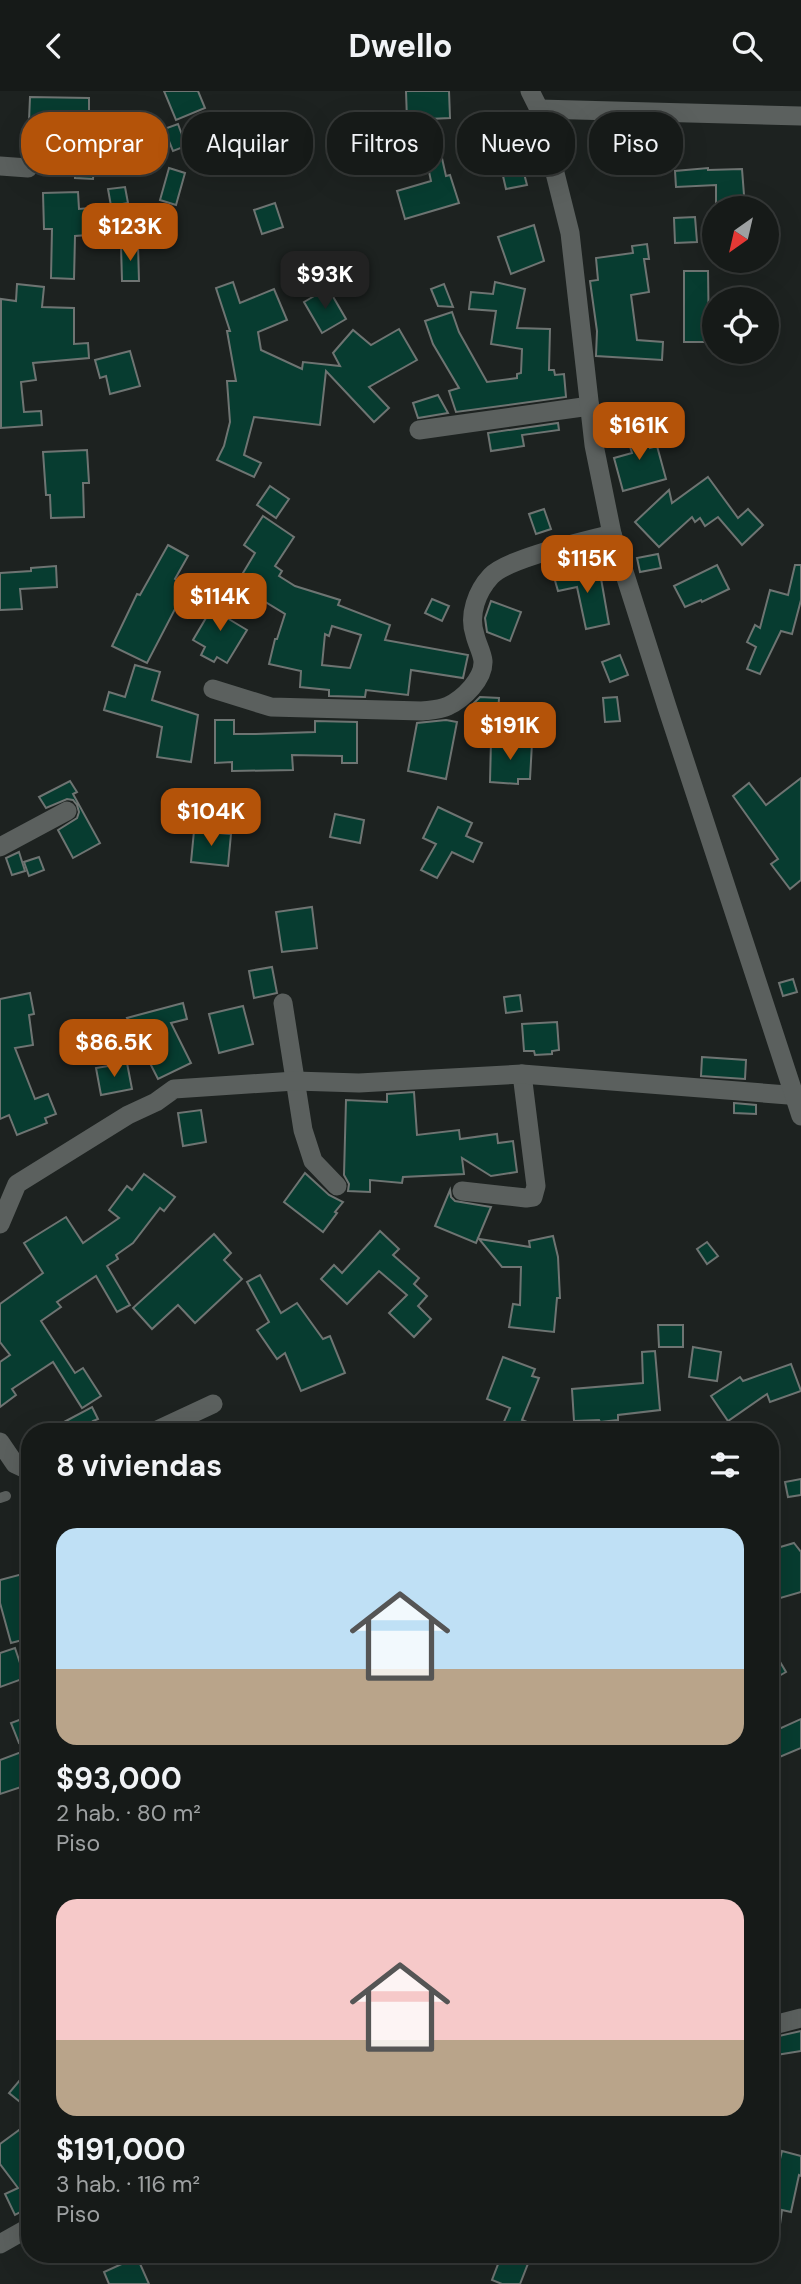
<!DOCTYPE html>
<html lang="es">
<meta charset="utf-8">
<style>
:root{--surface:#161a18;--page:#232725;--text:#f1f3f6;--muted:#9ea1a2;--line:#353837;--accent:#b45309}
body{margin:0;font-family:"DM Sans",sans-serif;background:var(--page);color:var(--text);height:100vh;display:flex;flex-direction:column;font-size:26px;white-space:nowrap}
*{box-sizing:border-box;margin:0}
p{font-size:23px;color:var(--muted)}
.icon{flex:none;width:38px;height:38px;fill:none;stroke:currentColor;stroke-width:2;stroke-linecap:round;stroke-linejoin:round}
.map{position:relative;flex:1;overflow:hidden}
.sheet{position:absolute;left:21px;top:1332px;width:758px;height:840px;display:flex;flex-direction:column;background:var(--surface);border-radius:28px;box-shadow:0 7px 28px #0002,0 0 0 2px var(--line)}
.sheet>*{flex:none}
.top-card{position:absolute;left:21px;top:21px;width:760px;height:63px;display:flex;gap:14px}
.needle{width:46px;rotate:214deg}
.tools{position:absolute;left:702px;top:105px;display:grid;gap:14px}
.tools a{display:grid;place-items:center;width:77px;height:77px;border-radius:50%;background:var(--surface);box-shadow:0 7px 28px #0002,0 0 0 2px var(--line);font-size:35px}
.price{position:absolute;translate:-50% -60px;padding:0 16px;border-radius:14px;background:var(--accent);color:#fff;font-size:23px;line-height:46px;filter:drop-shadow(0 2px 4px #0008)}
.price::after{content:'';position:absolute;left:50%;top:42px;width:21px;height:16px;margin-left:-10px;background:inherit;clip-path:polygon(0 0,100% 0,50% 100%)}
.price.on{background:#222;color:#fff}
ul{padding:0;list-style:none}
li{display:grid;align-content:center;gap:14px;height:371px;padding:0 35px}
li span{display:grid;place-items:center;height:217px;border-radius:21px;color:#555}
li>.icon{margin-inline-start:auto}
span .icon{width:126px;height:126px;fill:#fffc;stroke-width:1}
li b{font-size:30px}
h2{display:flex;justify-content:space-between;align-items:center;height:84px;padding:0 35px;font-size:30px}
.chip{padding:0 24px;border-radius:28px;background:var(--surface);box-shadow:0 7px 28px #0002,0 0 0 2px var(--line);font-size:24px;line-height:63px}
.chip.on{background:var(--accent);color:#fff}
header{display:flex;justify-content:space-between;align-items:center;height:91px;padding:0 35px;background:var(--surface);font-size:32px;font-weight:700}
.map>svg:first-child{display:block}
.building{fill:#073c30;stroke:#6e7472;stroke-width:2;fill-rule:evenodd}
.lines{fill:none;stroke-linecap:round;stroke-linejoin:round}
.service{stroke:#5b605e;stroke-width:10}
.minor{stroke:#5b605e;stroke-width:19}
.tertiary{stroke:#5b605e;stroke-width:19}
</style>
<header><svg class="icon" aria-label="back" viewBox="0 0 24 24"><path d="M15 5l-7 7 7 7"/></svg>Dwello<svg class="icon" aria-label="search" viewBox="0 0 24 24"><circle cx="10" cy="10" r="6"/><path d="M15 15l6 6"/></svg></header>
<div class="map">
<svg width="801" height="2193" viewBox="0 0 801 2193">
<rect width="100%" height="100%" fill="#1d2220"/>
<g class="building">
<polygon points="164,0 198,0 205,17 176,29"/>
<polygon points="406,0 449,0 450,27 407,29"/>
<polygon points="30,6 89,7 89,30 84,30 87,67 95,67 93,88 75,87 75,74 64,74 60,32 29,30"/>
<polygon points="178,33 186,55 173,60 164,38"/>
<rect x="622" y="33" width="21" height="16"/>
<polygon points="439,54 446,85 450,84 459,112 405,128 397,100 431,90 424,57"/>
<polygon points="520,67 527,94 506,98 500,72"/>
<polygon points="169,77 185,82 176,114 160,109"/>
<polygon points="708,77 708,79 742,78 745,117 716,117 716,94 676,96 675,80"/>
<polygon points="125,96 128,112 111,115 108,98"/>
<polygon points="78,101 79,118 113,115 115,142 75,145 74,188 51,187 52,138 44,138 43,102"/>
<polygon points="275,112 283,136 262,143 254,119"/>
<polygon points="695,126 697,151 675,152 674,127"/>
<polygon points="534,134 544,170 511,183 498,146"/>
<polygon points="647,153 649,168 644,168 649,201 631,204 637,249 663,251 662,269 596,265 597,240 590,190 598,189 596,167 633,162 632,155"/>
<polygon points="121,154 138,154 139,190 122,190"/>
<polygon points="684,180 708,180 709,251 684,251"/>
<polygon points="233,191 240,212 274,198 287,229 258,241 261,259 302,278 303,271 340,275 333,262 353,239 371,254 399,238 417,269 369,296 389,317 374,331 326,280 320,334 254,326 244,364 261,372 254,386 217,369 224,355 230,331 227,290 236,290 227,240 230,240 216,197"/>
<polygon points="495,191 525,198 517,237 550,238 549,279 554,279 555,284 564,283 566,306 456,321 449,300 459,297 433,253 425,230 452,221 459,241 487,291 517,287 517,283 521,282 522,258 491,253 496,220 469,218 471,201 493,203"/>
<polygon points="17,193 44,196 42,216 74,217 74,253 88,252 89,267 33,272 36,289 21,291 24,321 41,320 42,334 1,337 1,208 16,210"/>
<polygon points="444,193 453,216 438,215 431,198"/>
<polygon points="328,197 346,228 322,242 304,211"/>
<polygon points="130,260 140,295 110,303 106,285 100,287 95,269"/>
<polygon points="438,304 448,322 418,327 413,312"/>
<polygon points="558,332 559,339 522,344 524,355 491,360 488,342"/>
<polygon points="644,334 650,357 657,355 666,388 623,400 614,367 632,362 625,339"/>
<polygon points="87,359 89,392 83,392 84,426 51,427 50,404 46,404 43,361"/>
<polygon points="708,386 738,427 748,418 763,434 742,454 718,426 705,435 700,427 695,431 692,426 659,456 635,431 669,399 672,412"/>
<polygon points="270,395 289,408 276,427 257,414"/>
<polygon points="544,418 551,438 536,443 529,423"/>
<path d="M263,425L294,446L275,475L282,480L279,485L295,495L340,509L338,514L390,534L385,549L468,564L463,587L411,579L408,604L366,599L365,606L329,605V599L300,596L301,580L269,573L275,548H277L285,523L262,509L260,513L234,497L255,462L244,454ZM332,535L361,544L350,577L322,574L325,543L329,545Z"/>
<polygon points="168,454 188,465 175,488 187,495 147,572 112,555 137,503 140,504"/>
<polygon points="658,463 661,477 640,481 637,467"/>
<polygon points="717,474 729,498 702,511 701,509 685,516 674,495"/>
<polygon points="795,474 801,474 801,509 792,543 781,540 760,583 747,578 756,556 747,551 755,534 760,537 770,499 788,504"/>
<polygon points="56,475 57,496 20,498 22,518 0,519 0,482 31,480 31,477"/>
<polygon points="599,476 609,533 586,538 577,496 558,500 554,486"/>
<polygon points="219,505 234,514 227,527 247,539 227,572 217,566 214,571 201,564 205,556 193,549"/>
<polygon points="432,508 449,515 442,530 425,522"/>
<polygon points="491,510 521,521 510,550 487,541 485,527"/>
<polygon points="620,564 628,584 610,591 602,571"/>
<polygon points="135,574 160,581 152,609 198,624 191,671 157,666 162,636 104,619 109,601 125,606"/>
<polygon points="480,606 499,607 497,640 470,638 471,615"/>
<polygon points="617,606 620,630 605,631 603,607"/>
<polygon points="215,629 234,629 234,643 256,643 315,641 315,630 357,631 357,672 342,672 342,665 292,664 293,679 232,680 232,671 215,672"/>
<polygon points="446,629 457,631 446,688 408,680 417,632"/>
<polygon points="491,650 532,652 530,688 518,688 518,693 490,691"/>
<polygon points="801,687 801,789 790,798 771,773 778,768 733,705 749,692 766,714"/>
<polygon points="70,690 77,701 73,703 100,752 73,767 58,739 77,727 79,721 77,714 73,709 67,708 46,717 39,706"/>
<polygon points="438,716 472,732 466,745 482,752 473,771 452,761 437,787 421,779 436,753 423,747"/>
<polygon points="335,723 364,729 360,752 330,746"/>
<polygon points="194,740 231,743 228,775 191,771"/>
<polygon points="19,761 25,780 12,784 6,767"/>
<polygon points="39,766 44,779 29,785 24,771"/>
<polygon points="312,816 317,857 282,861 276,821"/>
<polygon points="272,876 277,902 254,907 249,880"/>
<polygon points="793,888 797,901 783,905 779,892"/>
<polygon points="30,902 34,923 29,924 33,954 15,957 35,1008 48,1003 56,1023 45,1027 47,1032 17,1044 9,1024 0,1028 0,908"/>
<polygon points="520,904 522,920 506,922 504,906"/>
<polygon points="183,912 187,928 171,932 191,972 158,988 127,927"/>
<polygon points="243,915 253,953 219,962 209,923"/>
<polygon points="557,931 559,959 552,960 552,963 535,964 534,960 524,960 522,933"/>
<polygon points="702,966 746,969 745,988 701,985"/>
<polygon points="127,972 132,998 101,1004 96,977"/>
<polygon points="414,1001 417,1044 459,1039 460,1048 497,1043 498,1052 513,1050 517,1081 491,1085 462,1067 464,1083 403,1086 402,1092 370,1089 370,1101 348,1100 349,1093 344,1084 346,1009 387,1011 387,1003"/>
<polygon points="734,1012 756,1014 756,1023 734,1022"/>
<polygon points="201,1019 206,1051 183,1055 178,1022"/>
<polygon points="305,1082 329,1104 343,1111 335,1121 337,1122 323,1141 284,1111"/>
<polygon points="144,1083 175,1106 164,1120 160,1117 133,1152 116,1164 118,1168 107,1175 130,1214 117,1221 96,1185 57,1211 61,1216 41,1230 75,1282 83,1277 101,1305 82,1317 53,1271 12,1298 16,1304 0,1316 0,1271 10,1264 0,1251 0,1213 43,1182 24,1152 66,1126 83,1152 119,1127 109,1119 127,1095 132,1099"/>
<polygon points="450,1099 451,1106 455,1110 491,1116 476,1152 435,1135"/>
<polygon points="380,1140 399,1158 393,1164 419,1187 414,1193 427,1205 418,1215 431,1228 414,1246 389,1222 407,1204 379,1180 347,1213 321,1188 334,1174 342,1182"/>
<polygon points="214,1143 231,1162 224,1169 242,1188 195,1232 178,1214 152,1238 133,1217"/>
<polygon points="553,1145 558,1166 560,1207 557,1207 554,1241 509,1236 513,1213 520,1214 521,1176 502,1176 479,1148 530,1156 529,1150"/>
<polygon points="707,1151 718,1165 707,1173 697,1158"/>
<polygon points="260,1184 281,1222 297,1212 323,1248 330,1245 345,1282 301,1300 285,1262 277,1268 257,1239 269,1231 247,1191"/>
<polygon points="658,1234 683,1234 683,1256 659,1256"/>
<polygon points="693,1256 721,1261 717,1290 689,1286"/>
<polygon points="655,1260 660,1319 618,1324 618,1329 600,1331 599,1329 574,1330 572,1298 643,1292 642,1261"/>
<polygon points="503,1266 535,1278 532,1285 539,1287 522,1329 549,1340 500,1340 510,1317 487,1308"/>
<polygon points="791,1273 801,1300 770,1311 767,1303 728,1330 711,1305 740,1286 743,1290"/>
<polygon points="92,1316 98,1328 93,1330 98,1340 69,1340 64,1331"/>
<polygon points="801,1388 801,1404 788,1406 785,1391"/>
<polygon points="794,1452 801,1461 801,1501 770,1510 770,1459"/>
<polygon points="30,1481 30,1547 11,1552 0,1512 0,1489"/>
<polygon points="770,1554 786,1581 770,1590"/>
<polygon points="15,1557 25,1587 0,1596 0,1562"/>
<polygon points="30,1625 30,1648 19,1652 11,1632"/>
<polygon points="801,1628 801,1657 770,1670 770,1642"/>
<polygon points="24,1660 30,1675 30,1693 0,1703 0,1669"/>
<polygon points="801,1940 801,1960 770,1965 770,1947"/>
<polygon points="30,1977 30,2019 9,2002"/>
<polygon points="30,2031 30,2116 15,2124 5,2103 18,2097 0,2073 0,2053"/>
<polygon points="782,2060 801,2065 801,2085 799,2084 791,2121 782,2119 778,2148 770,2147 770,2108"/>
<polygon points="502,2163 510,2163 529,2170 520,2193 502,2193 492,2189"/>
<polygon points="137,2166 149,2193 109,2193 104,2181"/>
</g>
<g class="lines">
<polyline class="service" points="0,1407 6,1405"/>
<g class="minor">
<polyline points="539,18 801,25"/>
<polyline points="0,75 28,77"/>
<polyline points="419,339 590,315"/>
<path d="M213,598L271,616L422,620C430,619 440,619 448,615C463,608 484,588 483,570C482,561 477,553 475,544C468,524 477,500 491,485C508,467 586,450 612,443"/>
<polyline points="0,756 67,720"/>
<polyline points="283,912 303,1039 313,1070 337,1095"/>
<polyline points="462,1100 526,1107 533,1106 536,1095 522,983"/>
<polyline points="0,1133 17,1093 128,1024 156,1011 174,998 295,990 359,992 522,983 801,1005"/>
<polyline points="155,1340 213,1313"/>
<polyline points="0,1351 15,1373 30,1380"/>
<polyline points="770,1935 801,1927"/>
<polyline points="0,2153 30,2136"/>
</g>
<polyline class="tertiary" points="530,0 539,18 570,142 594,354 612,443 667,616 801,1025"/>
</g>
</svg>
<div class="tools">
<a><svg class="needle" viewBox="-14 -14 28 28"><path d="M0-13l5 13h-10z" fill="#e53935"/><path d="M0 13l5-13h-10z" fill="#9ea1a2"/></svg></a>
<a><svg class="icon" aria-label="locate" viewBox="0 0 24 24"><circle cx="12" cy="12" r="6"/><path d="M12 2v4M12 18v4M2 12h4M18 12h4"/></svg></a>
</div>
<b class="price" style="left:130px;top:172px">$123K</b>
<b class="price on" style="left:325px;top:220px">$93K</b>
<b class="price" style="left:639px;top:371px">$161K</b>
<b class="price" style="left:587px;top:504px">$115K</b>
<b class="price" style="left:220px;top:542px">$114K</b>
<b class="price" style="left:510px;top:671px">$191K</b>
<b class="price" style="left:211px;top:757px">$104K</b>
<b class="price" style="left:114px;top:988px">$86.5K</b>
<div class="top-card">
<a class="chip on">Comprar</a>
<a class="chip">Alquilar</a>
<a class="chip">Filtros</a>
<a class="chip">Nuevo</a>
<a class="chip">Piso</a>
</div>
<section class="sheet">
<h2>8 viviendas<svg class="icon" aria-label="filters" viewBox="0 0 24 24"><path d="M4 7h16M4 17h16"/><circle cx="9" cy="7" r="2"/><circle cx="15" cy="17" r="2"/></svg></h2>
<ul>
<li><span style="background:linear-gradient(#bfe0f5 65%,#b9a48a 0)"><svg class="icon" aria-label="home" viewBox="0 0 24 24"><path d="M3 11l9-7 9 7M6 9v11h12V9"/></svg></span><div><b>$93,000</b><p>2 hab. · 80 m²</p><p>Piso</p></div></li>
<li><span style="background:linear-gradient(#f6c9c9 65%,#b9a48a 0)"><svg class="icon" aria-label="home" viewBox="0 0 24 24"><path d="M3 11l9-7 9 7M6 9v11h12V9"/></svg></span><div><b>$191,000</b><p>3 hab. · 116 m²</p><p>Piso</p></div></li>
</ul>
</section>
</div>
